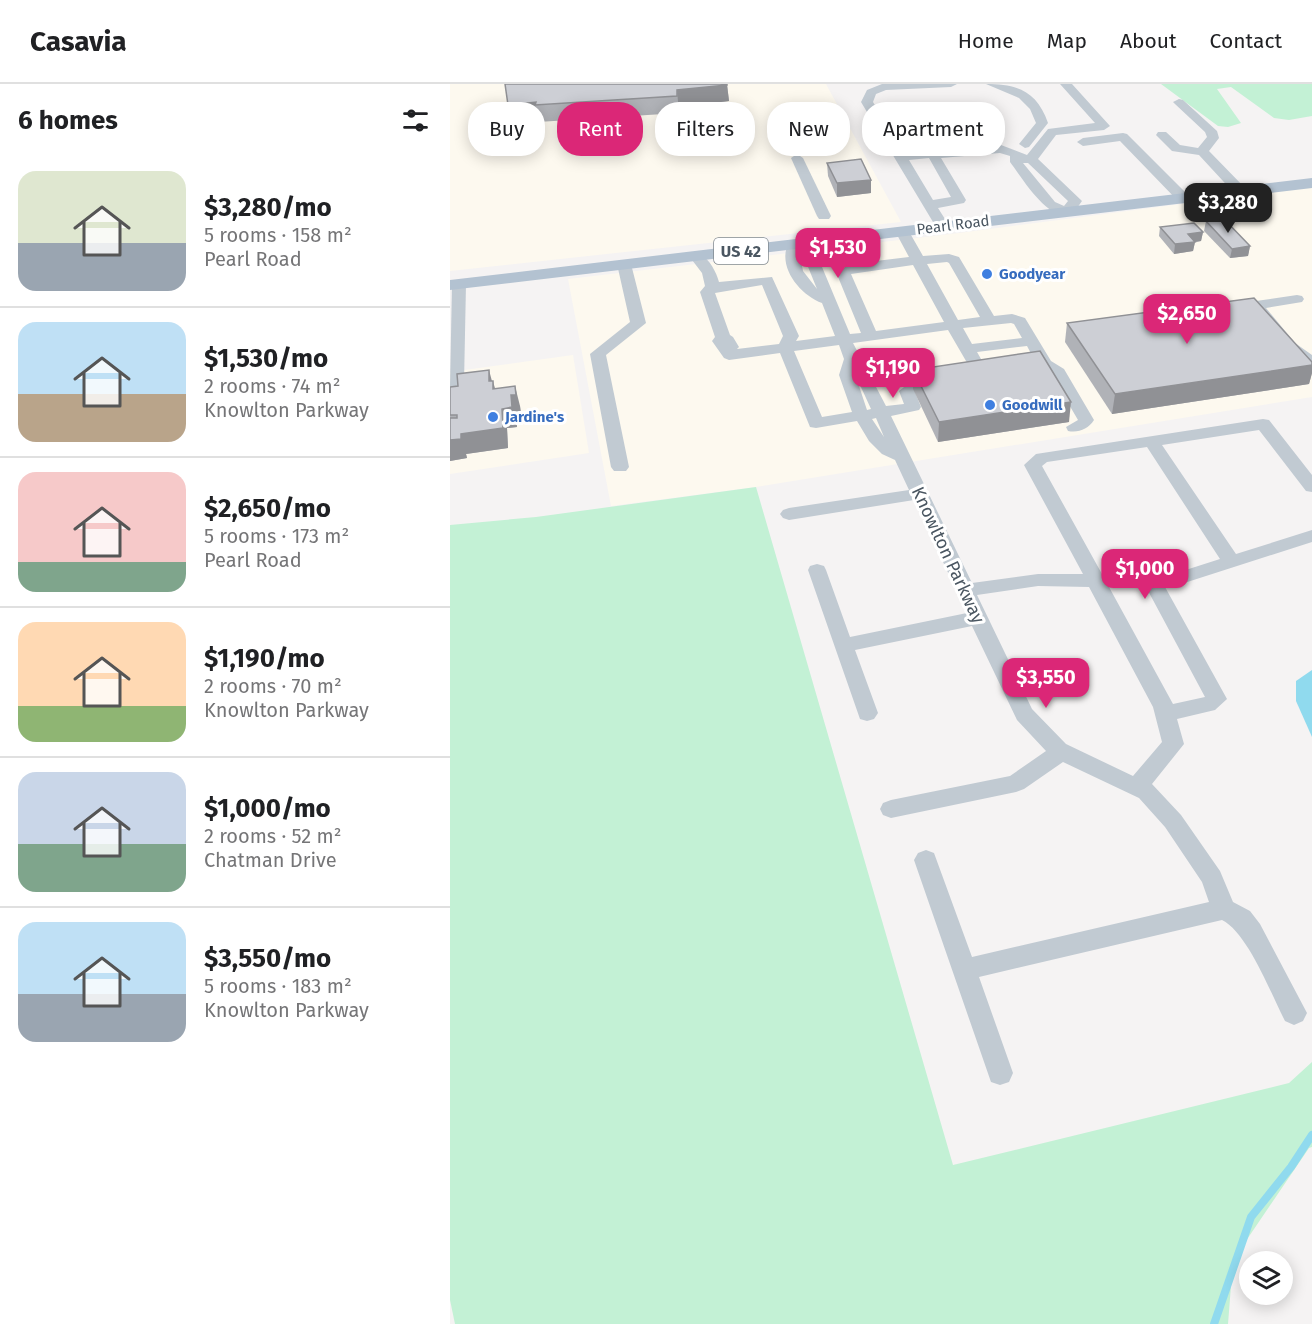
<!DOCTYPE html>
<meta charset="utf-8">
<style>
:root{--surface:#fff;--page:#f6f6f6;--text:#202124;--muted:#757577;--line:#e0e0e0;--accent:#db2777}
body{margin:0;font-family:"Fira Sans",sans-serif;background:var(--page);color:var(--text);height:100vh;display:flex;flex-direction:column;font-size:22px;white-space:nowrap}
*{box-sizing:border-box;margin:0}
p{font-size:20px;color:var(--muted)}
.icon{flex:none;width:33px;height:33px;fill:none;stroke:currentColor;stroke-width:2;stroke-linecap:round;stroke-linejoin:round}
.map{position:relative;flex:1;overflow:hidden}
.details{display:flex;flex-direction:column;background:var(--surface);width:450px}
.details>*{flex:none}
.guide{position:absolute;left:18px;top:18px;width:570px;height:54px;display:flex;gap:12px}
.controls{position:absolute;left:789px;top:1167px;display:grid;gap:12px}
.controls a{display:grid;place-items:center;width:54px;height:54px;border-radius:50%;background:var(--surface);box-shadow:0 3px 15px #0003;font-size:30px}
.price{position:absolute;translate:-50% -51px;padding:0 14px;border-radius:12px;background:var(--accent);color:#fff;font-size:20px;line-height:39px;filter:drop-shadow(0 2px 3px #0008)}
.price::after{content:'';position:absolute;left:50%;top:36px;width:18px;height:14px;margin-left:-9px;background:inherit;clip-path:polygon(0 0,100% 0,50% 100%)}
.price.active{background:#222;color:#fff}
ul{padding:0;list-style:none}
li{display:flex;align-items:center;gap:18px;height:150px;padding:0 18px}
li+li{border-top:2px solid var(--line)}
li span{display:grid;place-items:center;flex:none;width:168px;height:120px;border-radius:18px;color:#555}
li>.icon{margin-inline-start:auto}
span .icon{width:72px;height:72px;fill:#fffc;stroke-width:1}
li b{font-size:26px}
h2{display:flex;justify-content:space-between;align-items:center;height:72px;padding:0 18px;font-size:26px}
.pill{padding:0 21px;border-radius:24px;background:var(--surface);box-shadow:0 3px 15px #0003;font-size:21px;line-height:54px}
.pill.active{background:var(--accent);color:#fff}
header{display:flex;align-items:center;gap:36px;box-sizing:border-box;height:84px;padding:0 30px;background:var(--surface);border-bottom:2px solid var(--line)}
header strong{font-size:28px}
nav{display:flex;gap:33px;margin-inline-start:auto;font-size:21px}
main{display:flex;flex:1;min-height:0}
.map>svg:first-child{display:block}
.commercial{fill:#fdf9ef}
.green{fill:#c3f1d5}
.water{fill:#90daee}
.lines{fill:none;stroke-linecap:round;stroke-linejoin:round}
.stream{stroke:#90daee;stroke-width:8}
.minor{fill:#c1cad2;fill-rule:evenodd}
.major{fill:#b3c2d1;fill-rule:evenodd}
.wall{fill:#b0b2b7}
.shaded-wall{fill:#909195}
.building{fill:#cdcfd5;stroke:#909195;stroke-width:1.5}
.shop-dot{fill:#3f7fe0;stroke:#fff;stroke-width:2}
.labels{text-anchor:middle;stroke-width:6;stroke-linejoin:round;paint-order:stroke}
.far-street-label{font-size:15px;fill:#4a5661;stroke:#fff}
.far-shop-label{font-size:15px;font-weight:bold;fill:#366cbe;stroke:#fff;text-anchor:start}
.shield{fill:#fff;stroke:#808990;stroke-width:1.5}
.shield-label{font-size:16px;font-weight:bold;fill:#4a5661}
.street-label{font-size:18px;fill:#4a5661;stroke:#fff}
</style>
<header>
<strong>Casavia</strong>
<nav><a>Home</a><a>Map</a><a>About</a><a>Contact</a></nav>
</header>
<main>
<section class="details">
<h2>6 homes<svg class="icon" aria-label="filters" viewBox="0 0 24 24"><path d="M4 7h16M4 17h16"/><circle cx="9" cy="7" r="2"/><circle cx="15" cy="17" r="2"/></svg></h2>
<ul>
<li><span style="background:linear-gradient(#dfe7d0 60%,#9aa5b1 0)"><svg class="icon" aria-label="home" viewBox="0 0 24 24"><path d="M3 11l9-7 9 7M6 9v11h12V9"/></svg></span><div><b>$3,280/mo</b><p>5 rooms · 158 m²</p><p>Pearl Road</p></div></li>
<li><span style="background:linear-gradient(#bfe0f5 60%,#b9a48a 0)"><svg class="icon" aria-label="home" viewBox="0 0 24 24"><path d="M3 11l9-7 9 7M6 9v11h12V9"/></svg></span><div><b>$1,530/mo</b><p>2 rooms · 74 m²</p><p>Knowlton Parkway</p></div></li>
<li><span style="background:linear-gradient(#f6c9c9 75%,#7fa58c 0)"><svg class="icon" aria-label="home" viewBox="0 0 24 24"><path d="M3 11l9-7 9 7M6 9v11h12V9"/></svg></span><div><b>$2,650/mo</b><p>5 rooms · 173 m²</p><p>Pearl Road</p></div></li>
<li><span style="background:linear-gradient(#ffd9b3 70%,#8fb573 0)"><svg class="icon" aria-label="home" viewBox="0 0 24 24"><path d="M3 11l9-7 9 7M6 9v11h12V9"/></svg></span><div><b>$1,190/mo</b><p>2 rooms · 70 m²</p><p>Knowlton Parkway</p></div></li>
<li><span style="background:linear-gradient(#c9d6e8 60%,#7fa58c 0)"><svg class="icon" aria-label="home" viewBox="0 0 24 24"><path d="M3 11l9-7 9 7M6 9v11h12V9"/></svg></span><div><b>$1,000/mo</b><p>2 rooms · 52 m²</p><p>Chatman Drive</p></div></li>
<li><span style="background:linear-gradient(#bfe0f5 60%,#9aa5b1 0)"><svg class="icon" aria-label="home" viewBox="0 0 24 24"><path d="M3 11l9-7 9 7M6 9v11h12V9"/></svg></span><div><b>$3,550/mo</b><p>5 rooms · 183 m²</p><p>Knowlton Parkway</p></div></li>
</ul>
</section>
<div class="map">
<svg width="862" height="1240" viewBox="0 0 862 1240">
<rect width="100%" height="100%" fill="#f5f3f3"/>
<g class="commercial">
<polygon points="0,0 376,0 451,138 0,187"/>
<polygon points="862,103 862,313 306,403 161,422 118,195 509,149"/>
<polygon points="123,271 139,369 0,390 0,288"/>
</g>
<g class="green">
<polygon points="711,0 862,0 862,32 839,36 824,34 781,3 767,5 791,39 778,43 768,42"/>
<polygon points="306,403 503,1081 839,999 862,978 862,1063 859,1064 783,1176 778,1240 5,1240 0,1216 0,441 86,433"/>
</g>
<polygon class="water" points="862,586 862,653 846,617 846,597"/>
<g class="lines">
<polyline class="stream" points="764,1240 801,1133 841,1083 862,1051"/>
<g class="minor">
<path d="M432,0H507L501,3L436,6L426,10L423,18L454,69L551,61L577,71L598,45L645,39L610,0H622L660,42L654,46L606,51L588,75L632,117L622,131C597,137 573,95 560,78V72L550,69L491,74L516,116L514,119L488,124L500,143L493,147L486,143L411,18L417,6ZM479,74L501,113L483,116L459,76ZM573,79H578L618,117L614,122L605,118Z"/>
<path d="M536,0C567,0 587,7 598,39L579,63L575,64L569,60L586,39L580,25L569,14Z"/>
<polygon points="729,15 733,16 767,47 769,54 759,67 795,104 796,107 795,110 785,110 749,71 722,67 706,51 708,48 716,48 730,61 748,64 757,53 755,48 725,20 723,18"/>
<polygon points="673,49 677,50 738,111 740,114 738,117 728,117 670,57 633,62 627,58 633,54"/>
<polygon points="347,70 353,74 381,132 379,135 369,135 367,132 341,74"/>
<path d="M452,143L457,144L473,172L499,170L509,173L544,232L562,230L575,234L601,277L614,285L644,336C638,345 629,349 618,347L616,343L628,336L600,288C588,283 573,292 564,283L566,280L585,277L577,262L527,268L539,289L531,294L523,289L498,246L403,259L436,322L454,320L449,307L463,296L491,290L499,295L497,298L476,302L465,308L471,323L469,326L441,332L522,499L588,490H633L574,381L586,370L813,335L819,336L862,391V408L856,407L809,346L712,361L786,470L862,446V458L728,501L715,503L777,615L765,626L727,635L734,660L702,700L731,731L770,787L783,818L800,827L810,840L857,929L853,937L844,941L835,937C821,910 798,849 772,836L529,893L563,989L559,998L550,1001L541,998L464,776L468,769L476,766L484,769L522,873L759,818L752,798L715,743L689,714L613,678L574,705L566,708L441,734L433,731L430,725L433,719L441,716L560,692L596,667L567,636L522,542L405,566L428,629L424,635L417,637L410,635L358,486L360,482L367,480L374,482L376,486L400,553L517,529L464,416L339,436L333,434L330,430L333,426L339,424L459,406L445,376L432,370L419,357L407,337L366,344L360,343L330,269L279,276L274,274L262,257L265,253L250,208L255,202L252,189L239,172L246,168C258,172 266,187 269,198L322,193L349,252L346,257L385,252L372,219C350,211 326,182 339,158H349L367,171L400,250L411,249L386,188L401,180L459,173L445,147ZM350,171L354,173L367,205L353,187ZM497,178L499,179L530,233L508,236L477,180ZM463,181L494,238L426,247L401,190ZM312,201L333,252L329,260L287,265L289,263L283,253L280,251L265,209ZM561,239L564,240L572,254L522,260L513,244ZM389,261L394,275L389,291L402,328L372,333L344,267ZM405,290L421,325L417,326ZM426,334L434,353L422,335ZM697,363L770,475L720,491L652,490L592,382L597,378ZM588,502L639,503L703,623L712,658L683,692L616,660L582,625L527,511ZM659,503H696L755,613L723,620Z"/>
<polygon points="174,176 181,180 196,239 156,271 179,383 176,387 164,387 161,383 140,270 180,238 167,180"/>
<polygon points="9,196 16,200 14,299 6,304 0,302 2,200"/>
<path d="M847,211L852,212L854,215L852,218L816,224L845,259L862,271V281C833,273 815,244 799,221L806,217Z"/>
</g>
<polygon class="major" points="862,94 862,104 0,206 0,196"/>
</g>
<g class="wall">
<polygon points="277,0 279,17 229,23 229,29 88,38 88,35 62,38 58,21"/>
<polygon points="377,79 421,96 421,109 387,113 378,92"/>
<polygon points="756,137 800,162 798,172 780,174 754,147"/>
<polygon points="710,143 753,148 751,157 745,158 743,167 724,170 709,152"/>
<polygon points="617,239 862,278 862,289 859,300 662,330 615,258"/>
<polygon points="463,286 619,338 488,358 463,305"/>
<polygon points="42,297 45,305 70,322 71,330 66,331 67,343 57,344 58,364 16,370 17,374 0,377 0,303"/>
</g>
<g class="shaded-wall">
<polygon points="277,1 279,17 229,23 229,29 227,6"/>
<polygon points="86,18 85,21 88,35 62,38 58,21"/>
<polygon points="421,96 421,109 387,113 387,99"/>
<polygon points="753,148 751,157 745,158 743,167 724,170 725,160 738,150"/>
<polygon points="800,162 798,172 780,174 782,165"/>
<polygon points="862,281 862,289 859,300 662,330 665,310"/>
<polygon points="39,286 43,301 43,297 48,316 39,297"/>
<polygon points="65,302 70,322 71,330 66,331 67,343 57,344 58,364 16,370 17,374 0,377 0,356 11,350 61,311"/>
<polygon points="621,318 619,338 488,358 489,338"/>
</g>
<g class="building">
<polygon points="55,0 277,0 277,1 227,6 227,12 85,21 86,18 58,21"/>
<polygon points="411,75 421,96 387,99 377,79"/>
<polygon points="774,135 800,162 782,165 756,137"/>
<polygon points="744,139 753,148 738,150 745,158 725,160 710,143"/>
<polygon points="804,214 862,278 862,281 665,310 617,239"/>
<polygon points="590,267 621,318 489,338 463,286"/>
<polygon points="39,286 39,297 43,297 43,305 65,302 66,311 61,311 62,323 52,325 53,344 11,350 11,355 0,356 0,334 7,334 7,331 0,331 0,303 8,302 7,290"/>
</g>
<g class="shop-dot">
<circle cx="537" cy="190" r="6"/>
<circle cx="540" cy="321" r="6"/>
<circle cx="43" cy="333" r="6"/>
</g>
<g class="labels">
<g class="far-street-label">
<text transform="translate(503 141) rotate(-7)" y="5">Pearl Road</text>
</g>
<g class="far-shop-label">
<text x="549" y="195">Goodyear</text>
<text x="552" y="326">Goodwill</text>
<text x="55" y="338">Jardine's</text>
</g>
<rect class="shield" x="264" y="154" width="54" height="26" rx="4.5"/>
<g class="shield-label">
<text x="291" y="173">US 42</text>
</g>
<g class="street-label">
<text transform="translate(498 471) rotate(65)" y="6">Knowlton Parkway</text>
</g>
</g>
</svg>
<div class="controls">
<a><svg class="icon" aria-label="layers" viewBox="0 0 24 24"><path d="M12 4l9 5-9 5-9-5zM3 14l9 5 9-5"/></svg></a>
</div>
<b class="price active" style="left:778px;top:150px">$3,280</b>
<b class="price" style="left:388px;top:195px">$1,530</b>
<b class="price" style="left:737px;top:261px">$2,650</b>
<b class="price" style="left:443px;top:315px">$1,190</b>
<b class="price" style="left:695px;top:516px">$1,000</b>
<b class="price" style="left:596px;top:625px">$3,550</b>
<div class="guide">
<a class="pill">Buy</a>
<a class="pill active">Rent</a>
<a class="pill">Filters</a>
<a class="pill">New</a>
<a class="pill">Apartment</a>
</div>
</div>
</main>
